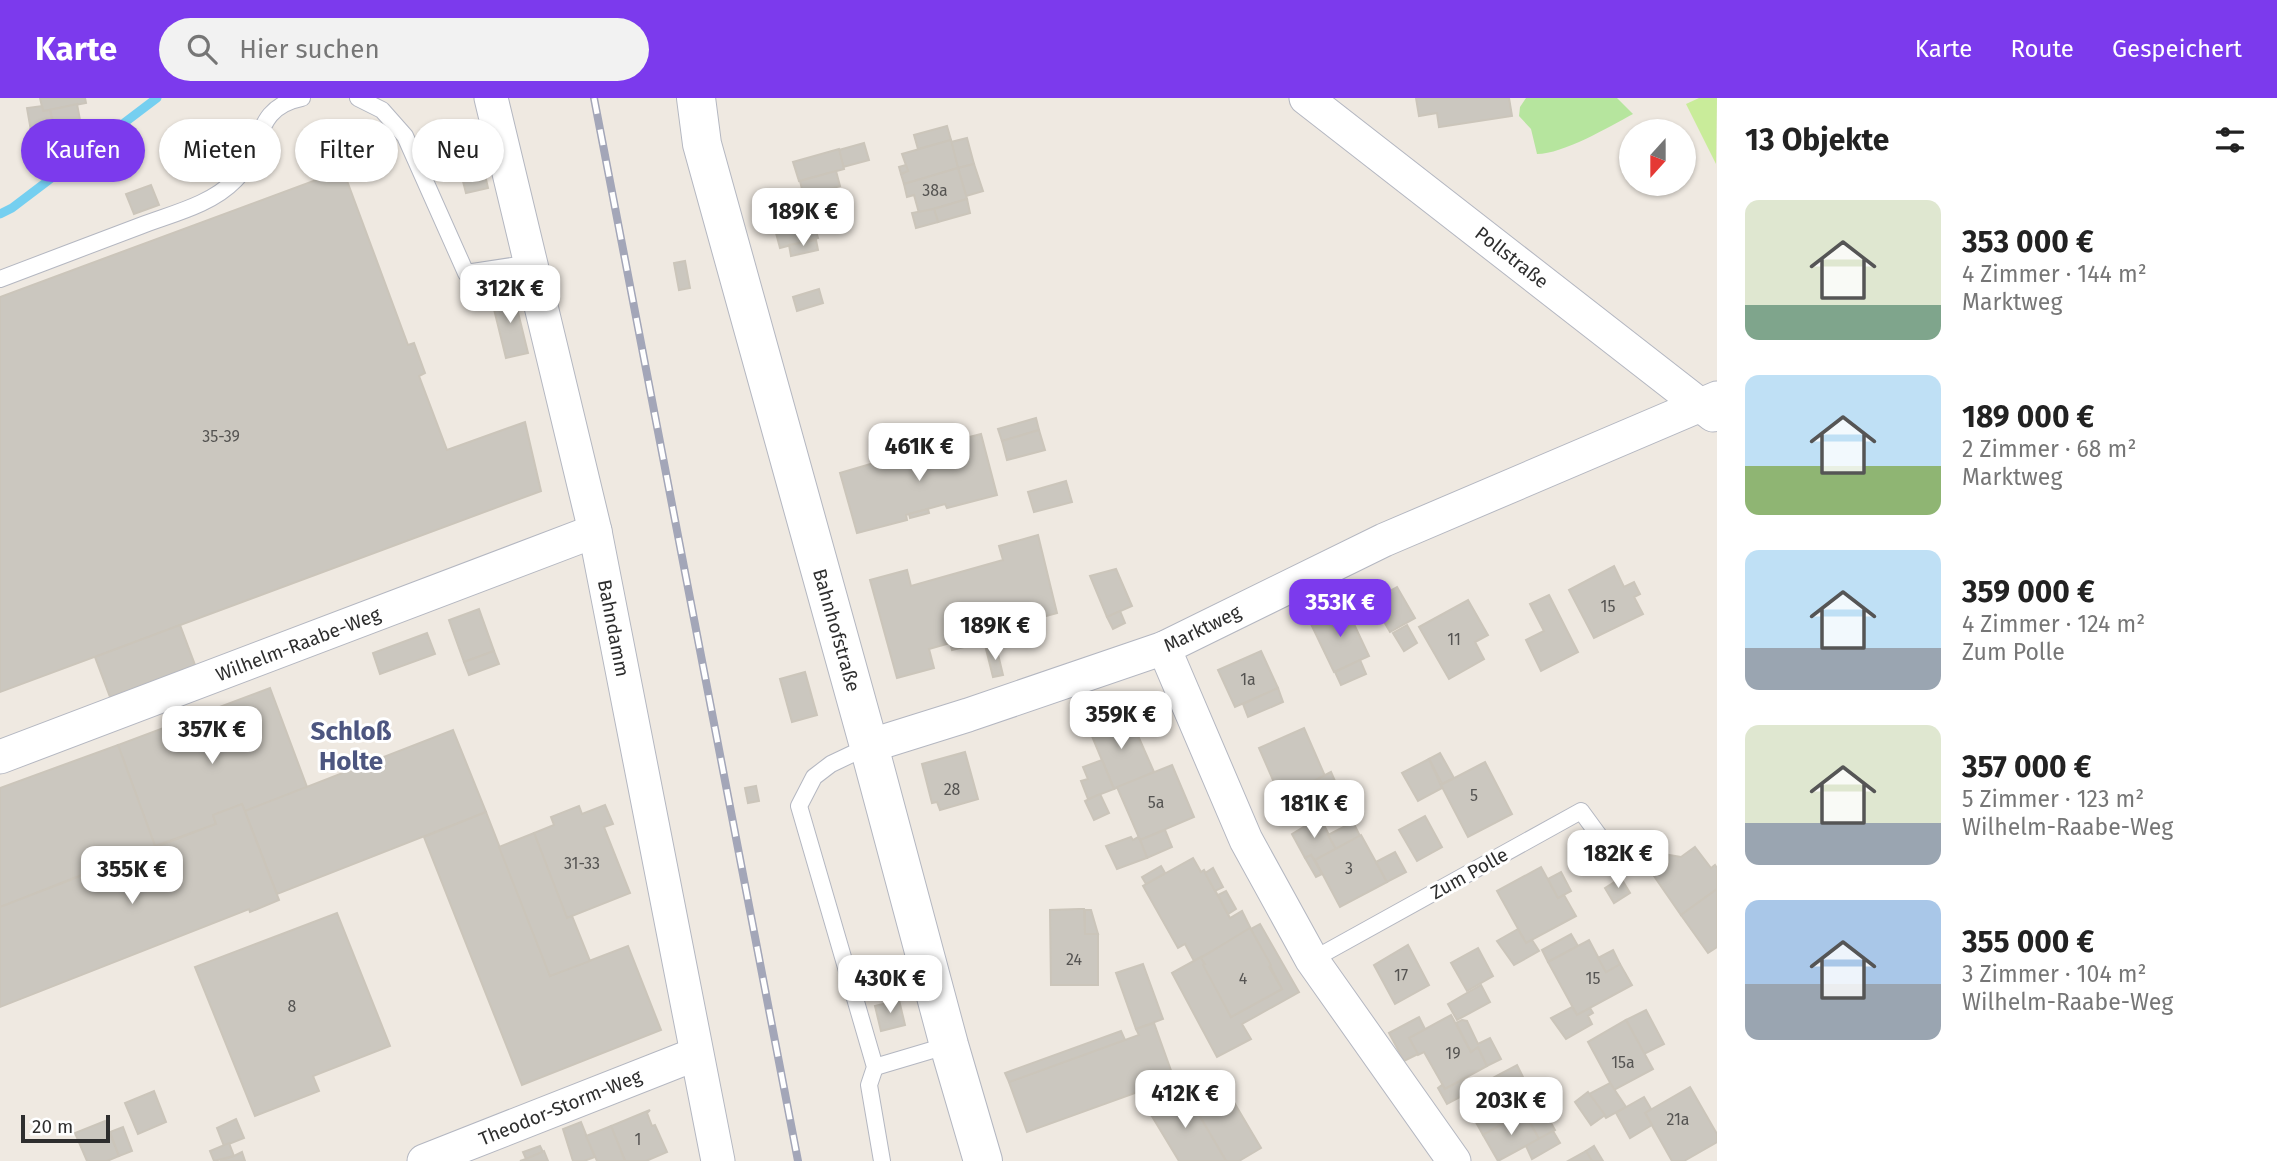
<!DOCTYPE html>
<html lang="de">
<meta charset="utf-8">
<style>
:root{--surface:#fff;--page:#f2f2f2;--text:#222;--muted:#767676;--accent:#7c3aed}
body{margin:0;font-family:"Fira Sans",sans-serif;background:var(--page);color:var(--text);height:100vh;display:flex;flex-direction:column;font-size:26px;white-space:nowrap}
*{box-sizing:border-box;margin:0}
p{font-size:23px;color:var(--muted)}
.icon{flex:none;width:38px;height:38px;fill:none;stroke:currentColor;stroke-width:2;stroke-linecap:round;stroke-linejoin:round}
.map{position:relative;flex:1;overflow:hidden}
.details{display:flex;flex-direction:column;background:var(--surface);width:560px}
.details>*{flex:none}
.top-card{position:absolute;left:21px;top:21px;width:665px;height:63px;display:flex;gap:14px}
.needle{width:46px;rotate:201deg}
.fabs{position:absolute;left:1619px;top:21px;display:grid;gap:14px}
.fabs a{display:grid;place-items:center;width:77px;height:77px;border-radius:50%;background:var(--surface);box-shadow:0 2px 5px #0004;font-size:35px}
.scale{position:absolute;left:21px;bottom:18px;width:89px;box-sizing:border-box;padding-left:7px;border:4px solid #2e2e2e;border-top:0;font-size:19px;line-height:24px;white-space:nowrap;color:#2e2e2e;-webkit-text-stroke:5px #fff;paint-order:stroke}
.price{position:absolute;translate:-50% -60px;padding:0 16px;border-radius:14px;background:#fff;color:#222;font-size:23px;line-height:46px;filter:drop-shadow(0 2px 4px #0008)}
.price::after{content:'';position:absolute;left:50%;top:42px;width:21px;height:16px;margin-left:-10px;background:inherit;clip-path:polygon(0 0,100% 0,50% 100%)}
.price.current{background:var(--accent);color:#fff}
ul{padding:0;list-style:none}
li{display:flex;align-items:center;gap:21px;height:175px;padding:0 28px}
li span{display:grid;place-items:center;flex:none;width:196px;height:140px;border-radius:14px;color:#555}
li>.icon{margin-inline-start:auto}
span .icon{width:84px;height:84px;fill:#fffc;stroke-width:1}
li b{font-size:30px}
h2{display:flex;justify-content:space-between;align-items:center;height:84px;padding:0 28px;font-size:30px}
.tag{padding:0 24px;border-radius:32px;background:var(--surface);box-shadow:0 2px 5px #0004;font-size:24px;line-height:63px}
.tag.current{background:var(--accent);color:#fff}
header{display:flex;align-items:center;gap:42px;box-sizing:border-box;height:98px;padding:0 35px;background:var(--accent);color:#fff}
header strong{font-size:33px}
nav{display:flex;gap:38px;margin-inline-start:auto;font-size:24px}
.search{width:490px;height:63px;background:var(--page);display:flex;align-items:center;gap:18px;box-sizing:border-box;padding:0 24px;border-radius:38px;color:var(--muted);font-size:26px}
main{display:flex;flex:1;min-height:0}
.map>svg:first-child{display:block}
.green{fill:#b6e59e}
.pitch{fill:#c9ec9a}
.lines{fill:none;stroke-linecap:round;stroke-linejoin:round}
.stream{stroke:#75cff0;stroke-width:9}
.building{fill:#cbc7bf;stroke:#cbc5ba;stroke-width:2}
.lane-casing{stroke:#b4b7c1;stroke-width:18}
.street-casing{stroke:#b4b7c1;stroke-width:35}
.secondary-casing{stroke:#b4b7c1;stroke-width:40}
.lane{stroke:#fff;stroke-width:16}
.street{stroke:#fff;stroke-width:33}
.secondary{stroke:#fff;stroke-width:38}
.rail-casing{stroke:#a3a6b8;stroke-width:8}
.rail{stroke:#fff;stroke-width:5;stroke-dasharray:16;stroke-linecap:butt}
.labels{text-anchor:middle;stroke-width:6;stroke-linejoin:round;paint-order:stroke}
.number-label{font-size:16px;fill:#555452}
.street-label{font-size:19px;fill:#2e2e2e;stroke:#fff}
.district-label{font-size:26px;font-weight:bold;fill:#4d5680;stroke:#fff}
</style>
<header>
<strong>Karte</strong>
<div class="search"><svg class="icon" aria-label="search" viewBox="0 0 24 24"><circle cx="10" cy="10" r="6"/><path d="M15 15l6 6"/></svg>Hier suchen</div>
<nav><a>Karte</a><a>Route</a><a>Gespeichert</a></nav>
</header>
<main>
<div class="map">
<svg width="1717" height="1063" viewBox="0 0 1717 1063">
<rect width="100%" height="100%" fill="#efe9e1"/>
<path class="green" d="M1526,0H1617L1633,16C1609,29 1563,56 1537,56L1531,31L1519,18L1520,9Z"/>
<polygon class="pitch" points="1699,0 1717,0 1716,66 1686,6"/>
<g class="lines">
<polyline class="stream" points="0,116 12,110 157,0"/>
</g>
<g class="building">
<polygon points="40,0 85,0 86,5 43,13"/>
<polygon points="1416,0 1509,0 1512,18 1439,29 1437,15 1419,18"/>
<polygon points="77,6 80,22 54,27 50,12"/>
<polygon points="42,8 43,13 50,12 57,45 34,50 27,10"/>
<polygon points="947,28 951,42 918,51 914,37"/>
<polygon points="967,40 974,66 958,70 951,44"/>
<polygon points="951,42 958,70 904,86 901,76 908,73 902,56"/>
<polygon points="864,45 869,62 843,69 839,52"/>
<polygon points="478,46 488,90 466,95 455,52"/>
<polygon points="839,51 844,71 799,83 793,64"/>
<polygon points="974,66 983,93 966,98 958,70"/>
<polygon points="906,67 908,73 901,76 899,69"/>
<polygon points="958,70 967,101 919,115 914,97 907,99 904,86"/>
<polygon points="343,72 408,247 414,245 425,275 419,278 447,352 525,324 541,393 0,594 0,199"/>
<polygon points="836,73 840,88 806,98 803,95 800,83"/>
<polygon points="151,87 159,107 134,116 126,96"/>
<polygon points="805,95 818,140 780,150 768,105"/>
<polygon points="967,101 970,115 938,124 934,111"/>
<polygon points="934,111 938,124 916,130 912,115"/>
<polygon points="816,142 818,152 791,158 789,147"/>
<polygon points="685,163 690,190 679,192 674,165"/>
<polygon points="819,191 823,205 797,213 793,199"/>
<polygon points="513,194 528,255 506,260 491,199"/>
<polygon points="1036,320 1039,332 1002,343 998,331"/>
<polygon points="1039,332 1045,352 1007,362 1002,343"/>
<polygon points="981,336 997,397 947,410 945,406 906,417 907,422 857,435 840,375 874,365 876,369 890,364 889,361 932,349 933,352 946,349 946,345"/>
<polygon points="1066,383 1072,404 1034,414 1028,394"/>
<polygon points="928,411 929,415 910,420 909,416"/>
<polygon points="1038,437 1057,515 966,540 968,548 952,552 950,545 929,551 934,570 897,580 870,482 907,472 911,488 1003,462 999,448"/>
<polygon points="1614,468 1624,489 1634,484 1640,496 1634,499 1643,516 1594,540 1569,492"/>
<polygon points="1116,471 1132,508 1107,519 1090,478"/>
<polygon points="1397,489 1415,520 1390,534 1372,503"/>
<polygon points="1549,497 1578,554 1541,573 1526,542 1544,533 1530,506"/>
<polygon points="1468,502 1488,537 1475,544 1484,561 1449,581 1419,529"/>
<polygon points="1345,507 1369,558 1334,574 1310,524"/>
<polygon points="479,511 494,553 464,564 449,522"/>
<polygon points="1120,513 1125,525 1113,531 1107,519"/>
<polygon points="180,527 195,567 110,599 95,559"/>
<polygon points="1015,527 1016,534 991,540 989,534"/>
<polygon points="1407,527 1417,545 1404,553 1393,535"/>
<polygon points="427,535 435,556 380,576 373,555"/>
<polygon points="996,548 1003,577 993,579 986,551"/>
<polygon points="494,553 499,566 469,577 464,564"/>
<polygon points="1261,553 1278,590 1235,609 1218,572"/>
<polygon points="1360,562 1366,576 1341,587 1335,574"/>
<polygon points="805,574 817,617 792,624 780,581"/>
<polygon points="270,590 307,689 245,713 242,706 213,717 216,726 155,748 118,647"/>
<polygon points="1278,590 1283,604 1248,619 1243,606"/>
<polygon points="1128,615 1154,674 1114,691 1089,631"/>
<polygon points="1304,630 1325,678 1280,698 1259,650"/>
<polygon points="453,632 486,714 277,796 245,713"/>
<polygon points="118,647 155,748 0,809 0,690"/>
<polygon points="965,654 978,701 940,712 937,704 932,705 922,666"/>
<polygon points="1440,655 1454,680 1442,686 1429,661"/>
<polygon points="1429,661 1442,690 1418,703 1402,675"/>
<polygon points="1102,662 1114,691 1088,701 1081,683 1088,681 1083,669"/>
<polygon points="1485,664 1512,716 1468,739 1441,687"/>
<polygon points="1172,667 1194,719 1140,742 1117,689"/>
<polygon points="1331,674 1345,706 1320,719 1306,687"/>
<polygon points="756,688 759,703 748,705 745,690"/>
<polygon points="1100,696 1109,715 1094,722 1085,703"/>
<polygon points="242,706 279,802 250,814 249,811 0,909 0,809 216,726 213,717"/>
<polygon points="605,707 613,726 604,729 630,795 567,820 534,735 554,727 551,719 579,708 582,716"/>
<polygon points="486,714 550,878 628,848 661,932 522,987 424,739"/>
<polygon points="1425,718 1442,749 1417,763 1399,732"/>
<polygon points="1320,719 1336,751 1315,762 1311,757 1305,760 1292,736"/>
<polygon points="1353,724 1360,738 1336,751 1328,737"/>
<polygon points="1165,732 1172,749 1147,760 1140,742"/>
<polygon points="534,735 567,820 572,818 590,863 550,878 499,749"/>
<polygon points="1361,737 1387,784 1340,809 1315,762"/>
<polygon points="1131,739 1133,742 1138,739 1140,742 1147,760 1117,771 1106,748"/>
<polygon points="1695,749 1711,770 1715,767 1717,770 1717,791 1681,817 1654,778 1668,768 1669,757 1681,759"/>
<polygon points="1395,754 1406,774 1387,784 1376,764"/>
<polygon points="1311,757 1322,776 1316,779 1305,760"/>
<polygon points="1193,760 1201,774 1204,772 1230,820 1242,813 1251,831 1194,863 1185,846 1178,850 1143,788"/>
<polygon points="1161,768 1165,775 1146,786 1142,779"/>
<polygon points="1541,769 1558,800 1564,797 1576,818 1526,845 1497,793"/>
<polygon points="1213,770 1223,789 1215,793 1205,775"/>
<polygon points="1561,774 1571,793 1558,800 1548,781"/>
<polygon points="1621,780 1630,795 1614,805 1605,790"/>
<polygon points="1717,791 1717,849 1708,855 1681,817"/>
<polygon points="1226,793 1236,811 1228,816 1218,797"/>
<polygon points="1079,811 1084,811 1085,836 1098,836 1098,887 1051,887 1050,812"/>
<polygon points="1085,812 1091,812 1098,836 1085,836"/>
<polygon points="337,815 390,948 313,978 319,993 255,1018 195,869"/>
<polygon points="1260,826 1299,894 1242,926 1251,941 1217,959 1172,875 1201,859 1231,919 1282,891 1251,831"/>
<polygon points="1250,830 1271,867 1269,869 1282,891 1231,919 1203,867 1205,866 1201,860"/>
<polygon points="1518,831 1526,845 1532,842 1539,853 1514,867 1497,843"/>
<polygon points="1571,836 1578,848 1548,864 1542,852"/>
<polygon points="1589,842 1606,874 1620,866 1632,887 1577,917 1548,864"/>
<polygon points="1408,847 1429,887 1395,906 1374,867"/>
<polygon points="1478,850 1493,878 1467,893 1451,865"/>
<polygon points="1613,852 1620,866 1606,874 1598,860"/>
<polygon points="1143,866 1163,921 1136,931 1116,875"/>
<polygon points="1481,887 1490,904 1457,922 1448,906"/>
<polygon points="899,902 905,927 881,933 875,908"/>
<polygon points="1572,909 1577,917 1590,910 1593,915 1588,918 1592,926 1566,941 1551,920"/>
<polygon points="1646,912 1664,946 1644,956 1626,922"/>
<polygon points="1451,917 1471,954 1478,949 1487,968 1445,991 1424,954 1418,957 1409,940"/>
<polygon points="1419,919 1425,931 1409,940 1418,956 1404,963 1389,935"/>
<polygon points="1462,922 1467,923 1478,946 1490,940 1501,961 1487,968 1478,949 1471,954 1456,925"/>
<polygon points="1626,922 1653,971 1614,992 1588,944"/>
<polygon points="1154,925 1174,981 1027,1034 1009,984 1139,937 1136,931"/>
<polygon points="1121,933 1125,942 1009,984 1005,975"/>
<polygon points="1517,967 1523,979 1495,995 1489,982"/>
<polygon points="1216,974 1261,1050 1239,1063 1226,1063 1184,993"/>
<polygon points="1182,977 1186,995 1147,1010 1141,993"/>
<polygon points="1464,981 1471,993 1447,1006 1438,990 1442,987 1445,991"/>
<polygon points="1610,985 1626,1009 1606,1020 1589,996"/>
<polygon points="1509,987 1524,1014 1483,1037 1468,1010"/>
<polygon points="1690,989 1717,1036 1717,1044 1684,1063 1672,1063 1645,1015"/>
<polygon points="154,993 166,1024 138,1036 125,1005"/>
<polygon points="1588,994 1605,1017 1591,1027 1575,1004"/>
<polygon points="1186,995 1187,996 1226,1063 1179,1063 1147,1010"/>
<polygon points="1644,999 1651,1011 1645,1015 1652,1027 1630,1040 1616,1015"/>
<polygon points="1540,1005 1555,1032 1539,1041 1524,1014"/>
<polygon points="650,1012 647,1015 652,1028 655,1027 667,1054 646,1063 625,1063 611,1028"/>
<polygon points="1524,1014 1539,1041 1498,1063 1483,1037"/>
<polygon points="236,1021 244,1040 224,1048 217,1030"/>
<polygon points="105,1023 119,1058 107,1063 87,1063 75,1035"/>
<polygon points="581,1024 595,1059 584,1063 573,1063 563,1031"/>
<polygon points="611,1028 625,1063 597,1063 586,1038"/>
<polygon points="123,1029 132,1053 119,1058 110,1034"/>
<polygon points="1553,1033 1560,1045 1532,1061 1526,1048"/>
<polygon points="229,1045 234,1058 214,1063 210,1053"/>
<polygon points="540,1048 543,1054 526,1061 523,1054"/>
<polygon points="1594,1048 1603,1063 1592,1063 1586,1053"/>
<polygon points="544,1053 548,1063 520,1063 526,1061"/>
<polygon points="1586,1053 1592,1063 1568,1063"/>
<polygon points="242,1054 245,1063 220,1063 234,1058"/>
</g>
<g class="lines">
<defs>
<g id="lane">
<polyline points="358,0 382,12 405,38 466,175 531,165"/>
<path d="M0,181C47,163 93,146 140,128C171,116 211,107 235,82C265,52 251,10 302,0"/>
<polyline points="869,648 831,666 814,679 799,708 875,969 869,987 882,1063"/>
<polyline points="1312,862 1581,713 1611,754"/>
<polyline points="875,969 949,947"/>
</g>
<g id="street">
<polyline points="491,0 595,433 718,1063"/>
<polyline points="1306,0 1713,317"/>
<polyline points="1164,550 1246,742 1312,862 1454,1063"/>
<polyline points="869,648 968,617 1164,550 1384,442 1717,300"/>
<polyline points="0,659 595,433"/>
<polyline points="424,1063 696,956"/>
</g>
<polyline id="secondary" points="696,0 702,46 869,648 949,947 983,1063"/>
</defs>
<use href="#lane" class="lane-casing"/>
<use href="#street" class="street-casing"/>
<use href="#secondary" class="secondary-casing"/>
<use href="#lane" class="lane"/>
<use href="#street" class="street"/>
<use href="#secondary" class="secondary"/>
<defs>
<polyline id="rail" points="594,0 798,1063"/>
</defs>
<use href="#rail" class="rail-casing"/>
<use href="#rail" class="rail"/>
</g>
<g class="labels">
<g class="number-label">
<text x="935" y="98">38a</text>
<text x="221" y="344">35-39</text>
<text x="1608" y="514">15</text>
<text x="1454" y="547">11</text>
<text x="1248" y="587">1a</text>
<text x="952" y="697">28</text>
<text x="1474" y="703">5</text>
<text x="1156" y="710">5a</text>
<text x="582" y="771">31-33</text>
<text x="1349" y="776">3</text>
<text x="1074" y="867">24</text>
<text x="1401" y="883">17</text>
<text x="1243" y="886">4</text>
<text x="1593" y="886">15</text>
<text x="292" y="914">8</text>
<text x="1453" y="961">19</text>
<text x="1623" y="970">15a</text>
<text x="1678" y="1027">21a</text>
<text x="638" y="1047">1</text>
</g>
<g class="street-label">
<text transform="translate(1512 159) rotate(38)" y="7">Pollstraße</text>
<text transform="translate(614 530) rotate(79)" y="7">Bahndamm</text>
<text transform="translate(1202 530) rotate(-26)" y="7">Marktweg</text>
<text transform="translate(837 532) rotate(74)" y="7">Bahnhofstraße</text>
<text transform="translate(298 546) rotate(-21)" y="7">Wilhelm-Raabe-Weg</text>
<text transform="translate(1469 775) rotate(-29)" y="7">Zum Polle</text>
<text transform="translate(560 1009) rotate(-22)" y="7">Theodor-Storm-Weg</text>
</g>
<g class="district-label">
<text x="351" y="642">Schloß<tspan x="351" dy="30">Holte</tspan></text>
</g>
</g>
</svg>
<div class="fabs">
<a><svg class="needle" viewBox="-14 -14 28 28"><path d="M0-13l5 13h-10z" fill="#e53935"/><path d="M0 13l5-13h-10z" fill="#767676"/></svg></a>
</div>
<div class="scale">20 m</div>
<b class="price" style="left:803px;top:150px">189K €</b>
<b class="price" style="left:510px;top:227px">312K €</b>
<b class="price" style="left:919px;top:385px">461K €</b>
<b class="price current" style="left:1340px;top:541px">353K €</b>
<b class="price" style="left:995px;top:564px">189K €</b>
<b class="price" style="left:1121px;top:653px">359K €</b>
<b class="price" style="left:212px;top:668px">357K €</b>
<b class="price" style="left:1314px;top:742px">181K €</b>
<b class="price" style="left:1618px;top:792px">182K €</b>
<b class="price" style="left:132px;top:808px">355K €</b>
<b class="price" style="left:890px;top:917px">430K €</b>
<b class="price" style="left:1185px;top:1032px">412K €</b>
<b class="price" style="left:1511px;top:1039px">203K €</b>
<div class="top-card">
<a class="tag current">Kaufen</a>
<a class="tag">Mieten</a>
<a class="tag">Filter</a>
<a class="tag">Neu</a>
</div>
</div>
<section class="details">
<h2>13 Objekte<svg class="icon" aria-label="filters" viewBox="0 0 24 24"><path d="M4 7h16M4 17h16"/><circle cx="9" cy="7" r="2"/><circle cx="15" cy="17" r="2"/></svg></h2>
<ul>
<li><span style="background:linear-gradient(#dfe7d0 75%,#7fa58c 0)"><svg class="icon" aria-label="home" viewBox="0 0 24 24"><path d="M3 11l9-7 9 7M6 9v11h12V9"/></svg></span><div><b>353 000 €</b><p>4 Zimmer · 144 m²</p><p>Marktweg</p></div></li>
<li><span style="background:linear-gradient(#bfe0f5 65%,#8fb573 0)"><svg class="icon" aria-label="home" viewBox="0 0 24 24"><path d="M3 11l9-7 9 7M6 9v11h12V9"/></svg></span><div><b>189 000 €</b><p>2 Zimmer · 68 m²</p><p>Marktweg</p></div></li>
<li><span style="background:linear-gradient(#bfe0f5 70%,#9aa5b1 0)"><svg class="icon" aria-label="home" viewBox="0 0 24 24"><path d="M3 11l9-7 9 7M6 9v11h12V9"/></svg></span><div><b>359 000 €</b><p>4 Zimmer · 124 m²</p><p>Zum Polle</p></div></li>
<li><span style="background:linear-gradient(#dfe7d0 70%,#9aa5b1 0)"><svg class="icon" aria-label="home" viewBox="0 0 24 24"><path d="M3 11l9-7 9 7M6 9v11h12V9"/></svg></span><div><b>357 000 €</b><p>5 Zimmer · 123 m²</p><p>Wilhelm-Raabe-Weg</p></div></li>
<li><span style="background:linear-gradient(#a9c7e8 60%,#9aa5b1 0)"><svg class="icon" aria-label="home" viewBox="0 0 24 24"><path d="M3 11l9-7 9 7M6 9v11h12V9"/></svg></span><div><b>355 000 €</b><p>3 Zimmer · 104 m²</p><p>Wilhelm-Raabe-Weg</p></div></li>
</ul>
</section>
</main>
